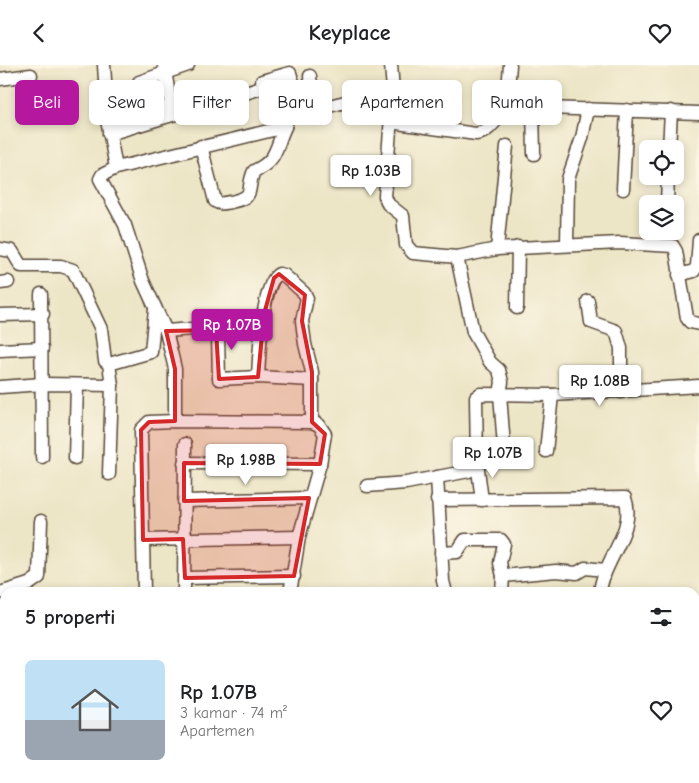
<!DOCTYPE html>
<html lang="id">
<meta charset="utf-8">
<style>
:root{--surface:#fff;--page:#f6f6f6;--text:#202124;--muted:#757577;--accent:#b5179e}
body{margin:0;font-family:"Comic Neue",sans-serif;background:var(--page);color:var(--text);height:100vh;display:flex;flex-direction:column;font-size:19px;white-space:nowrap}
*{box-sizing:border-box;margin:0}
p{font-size:16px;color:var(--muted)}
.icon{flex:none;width:28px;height:28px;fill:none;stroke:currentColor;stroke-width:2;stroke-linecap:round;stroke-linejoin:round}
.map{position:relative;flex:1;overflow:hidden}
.drawer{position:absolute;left:0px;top:522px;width:700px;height:196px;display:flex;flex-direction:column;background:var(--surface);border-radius:15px 15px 0 0;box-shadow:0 2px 8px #0003}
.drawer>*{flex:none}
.guide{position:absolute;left:15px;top:15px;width:670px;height:45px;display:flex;gap:10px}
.tools{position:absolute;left:639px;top:75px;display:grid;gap:10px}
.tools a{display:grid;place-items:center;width:45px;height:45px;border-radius:8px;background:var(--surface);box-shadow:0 2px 8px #0003;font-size:25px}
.price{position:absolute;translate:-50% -42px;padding:0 11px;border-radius:5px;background:#fff;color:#222;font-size:16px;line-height:32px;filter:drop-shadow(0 1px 2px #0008)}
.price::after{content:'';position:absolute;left:50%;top:30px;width:15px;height:11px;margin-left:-8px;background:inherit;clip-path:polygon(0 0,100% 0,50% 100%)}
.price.current{background:var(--accent);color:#fff}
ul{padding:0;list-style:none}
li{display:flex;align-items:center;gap:15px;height:125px;padding:0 25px}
li span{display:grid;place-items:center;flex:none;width:140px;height:100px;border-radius:8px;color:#555}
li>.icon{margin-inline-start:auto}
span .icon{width:60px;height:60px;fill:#fffc;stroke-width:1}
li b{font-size:21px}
h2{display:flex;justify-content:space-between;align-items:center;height:60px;padding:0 25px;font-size:21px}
.chip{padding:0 18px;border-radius:8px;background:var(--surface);box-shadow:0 2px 8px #0003;font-size:18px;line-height:45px}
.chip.current{background:var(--accent);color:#fff}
header{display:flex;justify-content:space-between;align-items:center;height:65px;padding:0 25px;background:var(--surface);font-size:22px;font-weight:700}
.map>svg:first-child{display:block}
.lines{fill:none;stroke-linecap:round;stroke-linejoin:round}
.minor-casing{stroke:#564637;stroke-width:15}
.minor{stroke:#fff;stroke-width:12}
.marked{fill:#d62828;fill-opacity:0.2;stroke:#d62828;stroke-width:4;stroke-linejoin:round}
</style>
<header><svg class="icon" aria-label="back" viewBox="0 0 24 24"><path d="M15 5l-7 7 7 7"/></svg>Keyplace<svg class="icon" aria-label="heart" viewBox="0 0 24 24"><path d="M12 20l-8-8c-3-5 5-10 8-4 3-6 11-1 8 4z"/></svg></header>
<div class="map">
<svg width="699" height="718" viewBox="0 0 699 718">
<rect width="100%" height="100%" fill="#fcf5e5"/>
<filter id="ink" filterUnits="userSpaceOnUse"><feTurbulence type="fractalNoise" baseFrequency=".02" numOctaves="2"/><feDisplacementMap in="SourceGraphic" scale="10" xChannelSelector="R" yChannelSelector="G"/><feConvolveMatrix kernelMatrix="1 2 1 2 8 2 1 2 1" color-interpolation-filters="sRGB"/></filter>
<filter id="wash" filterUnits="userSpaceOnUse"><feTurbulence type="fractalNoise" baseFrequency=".0096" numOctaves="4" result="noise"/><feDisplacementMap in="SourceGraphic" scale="20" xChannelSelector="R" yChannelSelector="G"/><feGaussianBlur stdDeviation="1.12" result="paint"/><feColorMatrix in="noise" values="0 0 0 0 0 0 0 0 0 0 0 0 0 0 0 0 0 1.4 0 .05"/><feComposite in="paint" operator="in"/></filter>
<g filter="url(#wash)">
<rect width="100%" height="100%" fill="#ece5c6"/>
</g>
<g filter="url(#ink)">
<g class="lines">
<defs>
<g id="minor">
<polyline points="104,0 108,60 116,103"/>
<polyline points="164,0 171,41"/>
<polyline points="391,0 393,25 385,131 388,139 403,151 406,180 413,188 457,192 497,184 620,178 673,181 676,186 687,253 690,257 699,259"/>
<polyline points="510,0 508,24 511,42"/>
<polyline points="310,11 313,39 317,44 393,25"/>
<polyline points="0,14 31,10"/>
<polyline points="262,16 290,8 300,39"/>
<polyline points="139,17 188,0"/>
<polyline points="533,42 534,89"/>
<path d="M390,57L476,69C494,67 498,45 514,42L699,48"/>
<polyline points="108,60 168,42"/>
<path d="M109,69L275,19L282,23C286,37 291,48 285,62L116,103L102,110L100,114L125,160L143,216L166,266L175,304V356"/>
<path d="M201,81L215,136C220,140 224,138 231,137C258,131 245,125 254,106C278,95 275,83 285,62"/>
<polyline points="669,84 671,46"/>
<polyline points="623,124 627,45"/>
<polyline points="667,139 668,111"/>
<polyline points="567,180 568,114 582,73 588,44"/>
<polyline points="0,184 12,186 21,201 61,201 73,205 101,264 105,296 109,299 112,320 109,409"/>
<polyline points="497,184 507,81"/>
<polyline points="457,192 473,267 490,297 499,305 502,317 500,329 504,382 524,382"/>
<polyline points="679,210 694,206 697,201 699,175"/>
<polyline points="0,218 8,217"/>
<polyline points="41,229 42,392"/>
<polyline points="588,236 591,257 616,266 621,283 621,327"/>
<polyline points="517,243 518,182"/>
<polyline points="0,250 43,249"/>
<polyline points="166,266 206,263 216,265 218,271 219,314 258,312 312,315"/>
<polyline points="0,285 42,283"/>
<polyline points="109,299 151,287 155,244"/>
<path d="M258,312C259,293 262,216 279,209L284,210L304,228L307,233L302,256L305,279L312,307V357"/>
<polyline points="0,322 43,319 112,320"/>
<polyline points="546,386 552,330"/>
<polyline points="75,393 77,320"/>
<polyline points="477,397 482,435"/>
<polyline points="184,398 320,399"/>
<polyline points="437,412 443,516 446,528"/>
<polyline points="367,421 406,418 469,406 475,403 477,397 476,332 480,329 552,330 699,321"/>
<path d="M437,435L625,433C637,466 602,496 600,528"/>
<polyline points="184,436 309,433"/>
<polyline points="143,475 299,472"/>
<polyline points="441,488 457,487 465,475 501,475 504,479 500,498 503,511 502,528"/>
<polyline points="503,511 556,506 577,508 585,503 605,505"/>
<polyline points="185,513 294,511"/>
<polyline points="0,528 29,519 39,512 41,456"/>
<polyline points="144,528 141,365 149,357 175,356 312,357 319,360 325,369 320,399 299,472 290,528"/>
<polyline points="184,528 185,379"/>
<polyline points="695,596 699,596"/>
<polyline points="695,671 699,671"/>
<polyline points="481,714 508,717"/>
<polyline points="18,718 18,714"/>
<polyline points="64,718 64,714"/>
<polyline points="360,718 361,714"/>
<polyline points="627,718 627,714"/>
<polyline points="661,718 661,714"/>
<polyline points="689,718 690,714"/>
</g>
</defs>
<use href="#minor" class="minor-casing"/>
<use href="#minor" class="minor"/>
</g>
</g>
<path class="marked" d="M279,209L305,230L302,256L312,307V357L325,369L320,399L184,398V436L309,433L294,511L185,513L183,474L143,475L141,365L149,357L175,356V304L166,266L216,265L219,314L258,312L264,249L274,213Z"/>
</svg>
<div class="tools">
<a><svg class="icon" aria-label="locate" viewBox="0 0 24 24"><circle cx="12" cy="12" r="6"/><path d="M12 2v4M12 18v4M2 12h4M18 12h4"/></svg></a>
<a><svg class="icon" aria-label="layers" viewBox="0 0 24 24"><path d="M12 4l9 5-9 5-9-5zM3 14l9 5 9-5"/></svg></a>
</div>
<b class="price" style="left:371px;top:132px">Rp 1.03B</b>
<b class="price current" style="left:232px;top:286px">Rp 1.07B</b>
<b class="price" style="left:600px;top:342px">Rp 1.08B</b>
<b class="price" style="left:493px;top:414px">Rp 1.07B</b>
<b class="price" style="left:246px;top:421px">Rp 1.98B</b>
<div class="guide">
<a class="chip current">Beli</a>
<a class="chip">Sewa</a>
<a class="chip">Filter</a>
<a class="chip">Baru</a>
<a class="chip">Apartemen</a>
<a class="chip">Rumah</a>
</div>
<section class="drawer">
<h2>5 properti<svg class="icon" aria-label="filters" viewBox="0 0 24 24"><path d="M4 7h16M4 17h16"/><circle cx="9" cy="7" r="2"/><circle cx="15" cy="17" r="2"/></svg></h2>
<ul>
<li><span style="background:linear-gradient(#bfe0f5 60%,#9aa5b1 0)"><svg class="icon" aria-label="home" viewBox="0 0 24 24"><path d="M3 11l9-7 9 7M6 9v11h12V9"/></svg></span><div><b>Rp 1.07B</b><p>3 kamar · 74 m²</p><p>Apartemen</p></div><svg class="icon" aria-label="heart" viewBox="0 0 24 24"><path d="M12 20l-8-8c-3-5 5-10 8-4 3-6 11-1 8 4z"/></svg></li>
</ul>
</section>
</div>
